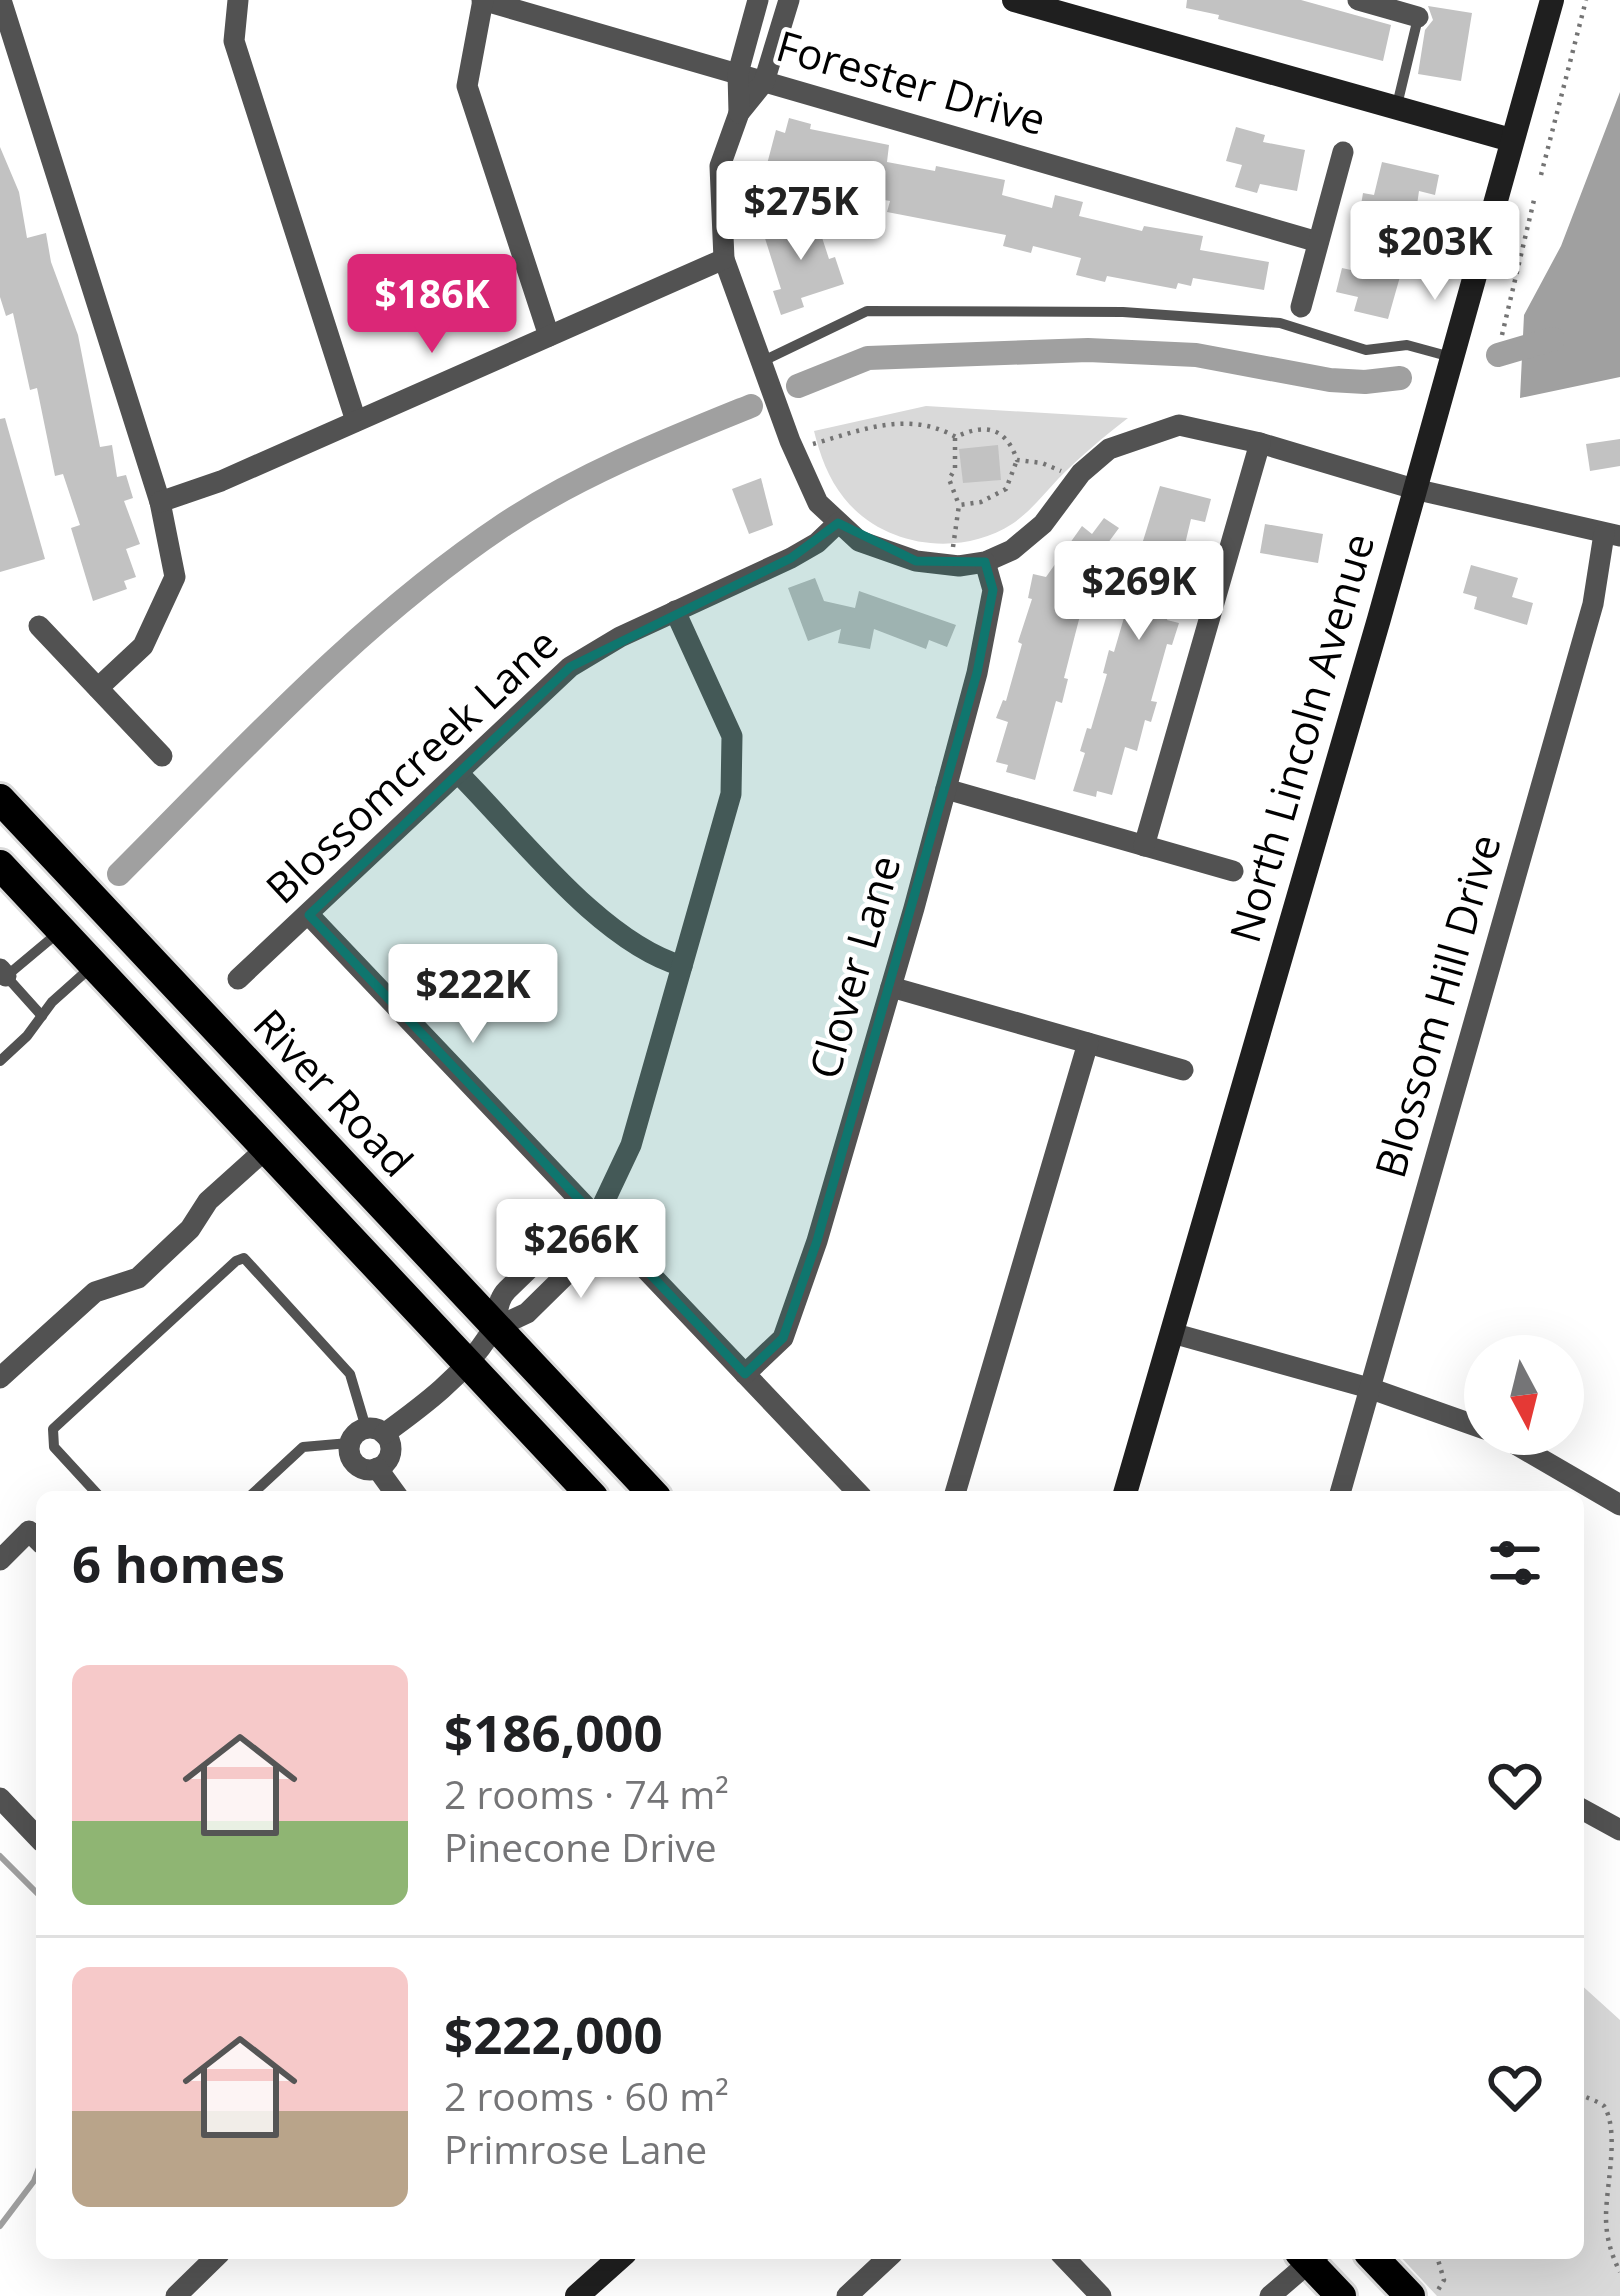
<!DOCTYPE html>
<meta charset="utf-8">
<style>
:root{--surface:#fff;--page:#f2f2f2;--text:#202124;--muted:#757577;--line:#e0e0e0;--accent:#db2777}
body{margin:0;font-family:"Open Sans",sans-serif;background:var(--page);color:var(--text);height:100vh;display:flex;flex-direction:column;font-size:45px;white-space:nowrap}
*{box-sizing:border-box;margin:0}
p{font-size:39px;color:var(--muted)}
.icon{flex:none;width:66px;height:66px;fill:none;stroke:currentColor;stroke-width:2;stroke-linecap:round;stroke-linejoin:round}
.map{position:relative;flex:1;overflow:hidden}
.details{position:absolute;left:36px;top:1491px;width:1548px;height:768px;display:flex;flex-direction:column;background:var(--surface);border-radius:18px;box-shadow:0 12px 48px #0002}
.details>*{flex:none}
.needle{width:78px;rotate:173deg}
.controls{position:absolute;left:1464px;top:1335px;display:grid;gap:24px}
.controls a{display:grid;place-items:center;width:120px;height:120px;border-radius:50%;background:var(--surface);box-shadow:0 12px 48px #0002;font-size:60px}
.price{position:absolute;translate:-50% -102px;padding:0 27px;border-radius:12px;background:#fff;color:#222;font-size:39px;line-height:78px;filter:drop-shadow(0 3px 6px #0008)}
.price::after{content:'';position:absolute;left:50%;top:72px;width:36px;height:27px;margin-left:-18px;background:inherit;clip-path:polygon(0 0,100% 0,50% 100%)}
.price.active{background:var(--accent);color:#fff}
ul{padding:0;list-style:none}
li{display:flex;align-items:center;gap:36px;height:300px;padding:0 36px}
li+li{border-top:3px solid var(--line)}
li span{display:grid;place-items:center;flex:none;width:336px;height:240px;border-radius:18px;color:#555}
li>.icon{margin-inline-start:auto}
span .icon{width:144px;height:144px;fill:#fffc;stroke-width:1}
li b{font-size:51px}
h2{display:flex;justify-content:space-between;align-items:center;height:144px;padding:0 36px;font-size:51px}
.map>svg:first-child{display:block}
.green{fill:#d9d9d9}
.water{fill:#a0a0a0}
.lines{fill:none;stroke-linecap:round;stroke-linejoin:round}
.stream{stroke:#a0a0a0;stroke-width:6}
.canal{stroke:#a0a0a0;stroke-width:24}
.building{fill:#c2c2c2}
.primary-casing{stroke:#dbdbdb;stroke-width:36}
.path{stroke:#747474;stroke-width:4.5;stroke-dasharray:3 6;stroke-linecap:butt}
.lane{stroke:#525252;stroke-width:10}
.street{stroke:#525252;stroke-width:21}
.secondary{stroke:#1f1f1f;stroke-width:24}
.primary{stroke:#000;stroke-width:30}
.marked{fill:#0f766e;fill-opacity:0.2;stroke:#0f766e;stroke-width:9;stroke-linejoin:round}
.labels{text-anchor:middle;stroke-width:9;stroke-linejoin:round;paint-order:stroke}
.street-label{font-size:42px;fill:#000;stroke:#fff}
</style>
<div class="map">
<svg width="1620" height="2296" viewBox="0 0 1620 2296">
<rect width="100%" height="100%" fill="#fff"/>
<g class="green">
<path d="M926,406L1128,418C1103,437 1080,457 1058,479C1043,495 1030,512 1012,524C959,558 883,547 844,498C828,478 820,455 814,431Z"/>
<polygon points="1578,1982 1620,2020 1620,2296 1437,2296 1397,2253 1578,2253"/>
</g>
<polygon class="water" points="1620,92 1620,377 1520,398 1524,315 1561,246"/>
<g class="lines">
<g class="stream">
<polyline points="0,1856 42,1898"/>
<polyline points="0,2226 34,2181 42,2160"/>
</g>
<g class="canal">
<polyline points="1498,355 1553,339"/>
<polyline points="798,386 868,358 1088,350 1196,355 1330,380 1365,382 1400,378"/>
<path d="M119,874C242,751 360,621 505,524C581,474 667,440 751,406"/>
</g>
</g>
<g class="building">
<polygon points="1187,0 1301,0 1391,25 1383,61 1218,19 1219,15 1186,8"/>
<polygon points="1428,6 1472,13 1461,81 1418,74 1425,30 1433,20"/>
<polygon points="789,118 811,124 810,129 889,145 887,162 935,171 936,166 1005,180 1002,195 1052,208 1055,195 1083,202 1079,216 1142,231 1144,226 1203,236 1200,250 1269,262 1264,290 1193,278 1191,286 1178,283 1176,289 1107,276 1105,282 1076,275 1081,258 1033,246 1031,253 1003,246 1006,235 887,212 890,201 841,193 840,197 810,190 812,181 766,168 776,130 785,133"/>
<polygon points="1236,127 1265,135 1263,142 1305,150 1297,191 1260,184 1257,193 1235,187 1242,165 1226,161"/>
<polygon points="0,147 19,192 27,238 46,233 51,262 78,335 100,447 112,445 117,477 126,475 133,498 124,501 140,544 126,549 136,577 124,581 127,589 93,601 71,528 80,525 63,474 55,476 37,388 30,390 13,313 6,316 0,297"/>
<polygon points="1382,162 1439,175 1435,195 1419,191 1408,268 1403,266 1388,319 1354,311 1358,297 1336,292 1342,268 1351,270 1368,218 1359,217 1363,193 1374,195"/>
<polygon points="815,216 829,259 835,257 844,284 801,298 804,307 781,315 773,291 781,289 763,232"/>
<polygon points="5,418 45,559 0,572 0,419"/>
<polygon points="1620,439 1620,466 1590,471 1586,444"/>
<polygon points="998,445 1001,480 963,483 959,449"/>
<polygon points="761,478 773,525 749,534 732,489"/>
<polygon points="1160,486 1211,499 1205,522 1191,519 1167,620 1179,623 1172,645 1167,644 1151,701 1157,702 1151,722 1145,720 1137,751 1125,747 1112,795 1097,791 1096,797 1073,791 1085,753 1080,751 1087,728 1091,729 1107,674 1103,673 1109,650 1114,652 1130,597 1126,596"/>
<polygon points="1104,518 1119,528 1071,593 1085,596 1064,678 1068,679 1062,703 1056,701 1035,780 1006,772 1008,765 996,762 1008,722 996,718 1003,700 1006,701 1022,644 1018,642 1032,599 1028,598 1033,574 1046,577 1082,526 1092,534"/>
<polygon points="1265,524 1323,534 1318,563 1260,553"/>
<polygon points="1471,565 1518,578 1512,597 1533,603 1527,625 1474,609 1477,597 1463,593"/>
<polygon points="815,578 824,601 855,608 859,591 956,625 947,647 929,640 926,649 874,629 870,649 838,643 841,629 808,641 788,588"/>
</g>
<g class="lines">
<defs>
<g id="primary">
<polyline points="0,799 656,1497"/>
<polyline points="0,865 593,1497"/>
<polyline points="1300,2253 1341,2296"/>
<polyline points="1369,2253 1410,2296"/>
</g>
</defs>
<use href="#primary" class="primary-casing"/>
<g class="path">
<polyline points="1541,175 1586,0"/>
<polyline points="1502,335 1534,200"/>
<polyline points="955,438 955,469 949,479 959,505"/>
<path d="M813,444C862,430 908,410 956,437C985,423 1006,427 1017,460L1042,463L1061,471"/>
<polyline points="953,547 959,505 981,502 1006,489 1017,460"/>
<polyline points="1578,2065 1579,2064"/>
<path d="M1578,2094C1585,2097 1598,2101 1604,2106C1620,2132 1606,2185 1606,2217C1606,2237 1611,2254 1620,2272"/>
<polyline points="1436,2253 1444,2280 1438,2290"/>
</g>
<g class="lane">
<polyline points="1397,105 1418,18"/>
<polyline points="761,362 867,311 1123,312 1280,323 1366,350 1407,345 1451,357"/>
<polyline points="6,976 42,1016"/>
<polyline points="4,978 59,932"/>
<polyline points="0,1061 27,1036 52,1002 89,969"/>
<polyline points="100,1497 54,1447 53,1429 236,1261 244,1258 350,1374 366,1428"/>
<polyline points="249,1497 303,1447 349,1443"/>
</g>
<g class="street">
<polyline points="1,0 160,502 175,577 143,646 98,688"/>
<polyline points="238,0 234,41 356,421"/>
<polyline points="482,0 1318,242"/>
<polyline points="483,0 467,86 549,336"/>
<polyline points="789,0 764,82 739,113 720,166 724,259 790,441 818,503 859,541 916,561 959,566 985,562 1012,550 1043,524 1081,473 1109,449 1179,425 1260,443 1414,489 1620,536"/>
<polyline points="1358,0 1418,17"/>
<polyline points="739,113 738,73 758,0"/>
<polyline points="1301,307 1343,152"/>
<polyline points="160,502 221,481 724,259"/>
<polyline points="39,626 162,756"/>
<path d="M458,773C519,834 600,942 682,966"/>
<polyline points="946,789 1233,871"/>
<polyline points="1144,846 1260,443"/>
<polyline points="309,915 862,1497"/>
<polyline points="0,969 6,976"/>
<polyline points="238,979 570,667 620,637 791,558 817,543 838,523"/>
<polyline points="891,987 1183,1070"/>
<polyline points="495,1328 527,1313 590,1251 597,1217 631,1145 731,794 732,736 675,611"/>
<polyline points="1172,1333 1369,1388 1485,1429"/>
<polyline points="745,1374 783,1338 817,1241 914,908 977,673 993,590 985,562"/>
<polyline points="0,1378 95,1292 138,1278 190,1229 208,1201 266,1149"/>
<circle cx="370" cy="1449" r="21"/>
<path d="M384,1434C424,1405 463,1376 490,1334C500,1320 494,1303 507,1290L569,1230L597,1217"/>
<polyline points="1498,1434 1620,1505"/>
<polyline points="377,1468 398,1497"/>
<polyline points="954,1497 1088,1043"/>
<polyline points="1339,1497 1593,604 1604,534"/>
<polyline points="0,1560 29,1531 42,1544"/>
<polyline points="0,1798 42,1842"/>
<polyline points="1578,1807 1620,1830"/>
<polyline points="1060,2253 1101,2296"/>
<polyline points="176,2296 220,2253"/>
<polyline points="847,2296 893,2253"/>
<polyline points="1270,2296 1320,2253"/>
</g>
<g class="secondary">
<polyline points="1014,0 1511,140"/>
<polyline points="1124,1497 1379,619 1552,0"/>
<polyline points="577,2296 625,2253"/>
</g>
<use href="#primary" class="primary"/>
</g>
<path class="marked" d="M838,523L916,561L985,562L993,590L977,673L817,1241L783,1338L745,1374L309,915L570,667L791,558Z"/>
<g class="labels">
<g class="street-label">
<text transform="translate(911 83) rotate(16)" y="15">Forester Drive</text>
<text transform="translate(1302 738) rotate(-74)" y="15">North Lincoln Avenue</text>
<text transform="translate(412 766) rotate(-43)" y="15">Blossomcreek Lane</text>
<text transform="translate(855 967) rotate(-74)" y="15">Clover Lane</text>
<text transform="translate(1438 1006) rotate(-74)" y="15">Blossom Hill Drive</text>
<text transform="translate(333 1093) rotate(47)" y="15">River Road</text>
</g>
</g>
</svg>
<div class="controls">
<a><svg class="needle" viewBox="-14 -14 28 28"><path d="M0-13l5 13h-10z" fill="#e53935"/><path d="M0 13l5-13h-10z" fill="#757577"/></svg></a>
</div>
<b class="price" style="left:801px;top:263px">$275K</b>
<b class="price" style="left:1435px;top:303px">$203K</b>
<b class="price active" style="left:432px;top:356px">$186K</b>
<b class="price" style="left:1139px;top:643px">$269K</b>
<b class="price" style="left:473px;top:1046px">$222K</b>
<b class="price" style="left:581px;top:1301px">$266K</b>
<section class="details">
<h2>6 homes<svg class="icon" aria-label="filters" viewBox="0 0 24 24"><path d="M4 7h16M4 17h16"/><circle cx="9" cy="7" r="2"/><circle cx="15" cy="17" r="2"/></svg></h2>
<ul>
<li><span style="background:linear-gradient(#f6c9c9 65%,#8fb573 0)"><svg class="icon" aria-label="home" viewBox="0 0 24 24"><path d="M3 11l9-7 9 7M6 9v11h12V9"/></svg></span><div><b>$186,000</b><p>2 rooms · 74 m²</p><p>Pinecone Drive</p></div><svg class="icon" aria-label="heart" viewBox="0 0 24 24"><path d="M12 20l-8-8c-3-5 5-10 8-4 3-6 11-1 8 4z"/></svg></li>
<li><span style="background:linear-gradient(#f6c9c9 60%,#b9a48a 0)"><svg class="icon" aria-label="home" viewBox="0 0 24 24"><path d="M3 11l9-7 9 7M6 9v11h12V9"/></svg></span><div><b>$222,000</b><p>2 rooms · 60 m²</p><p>Primrose Lane</p></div><svg class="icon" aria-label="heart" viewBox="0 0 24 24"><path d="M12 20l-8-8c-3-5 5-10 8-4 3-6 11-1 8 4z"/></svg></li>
</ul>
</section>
</div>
